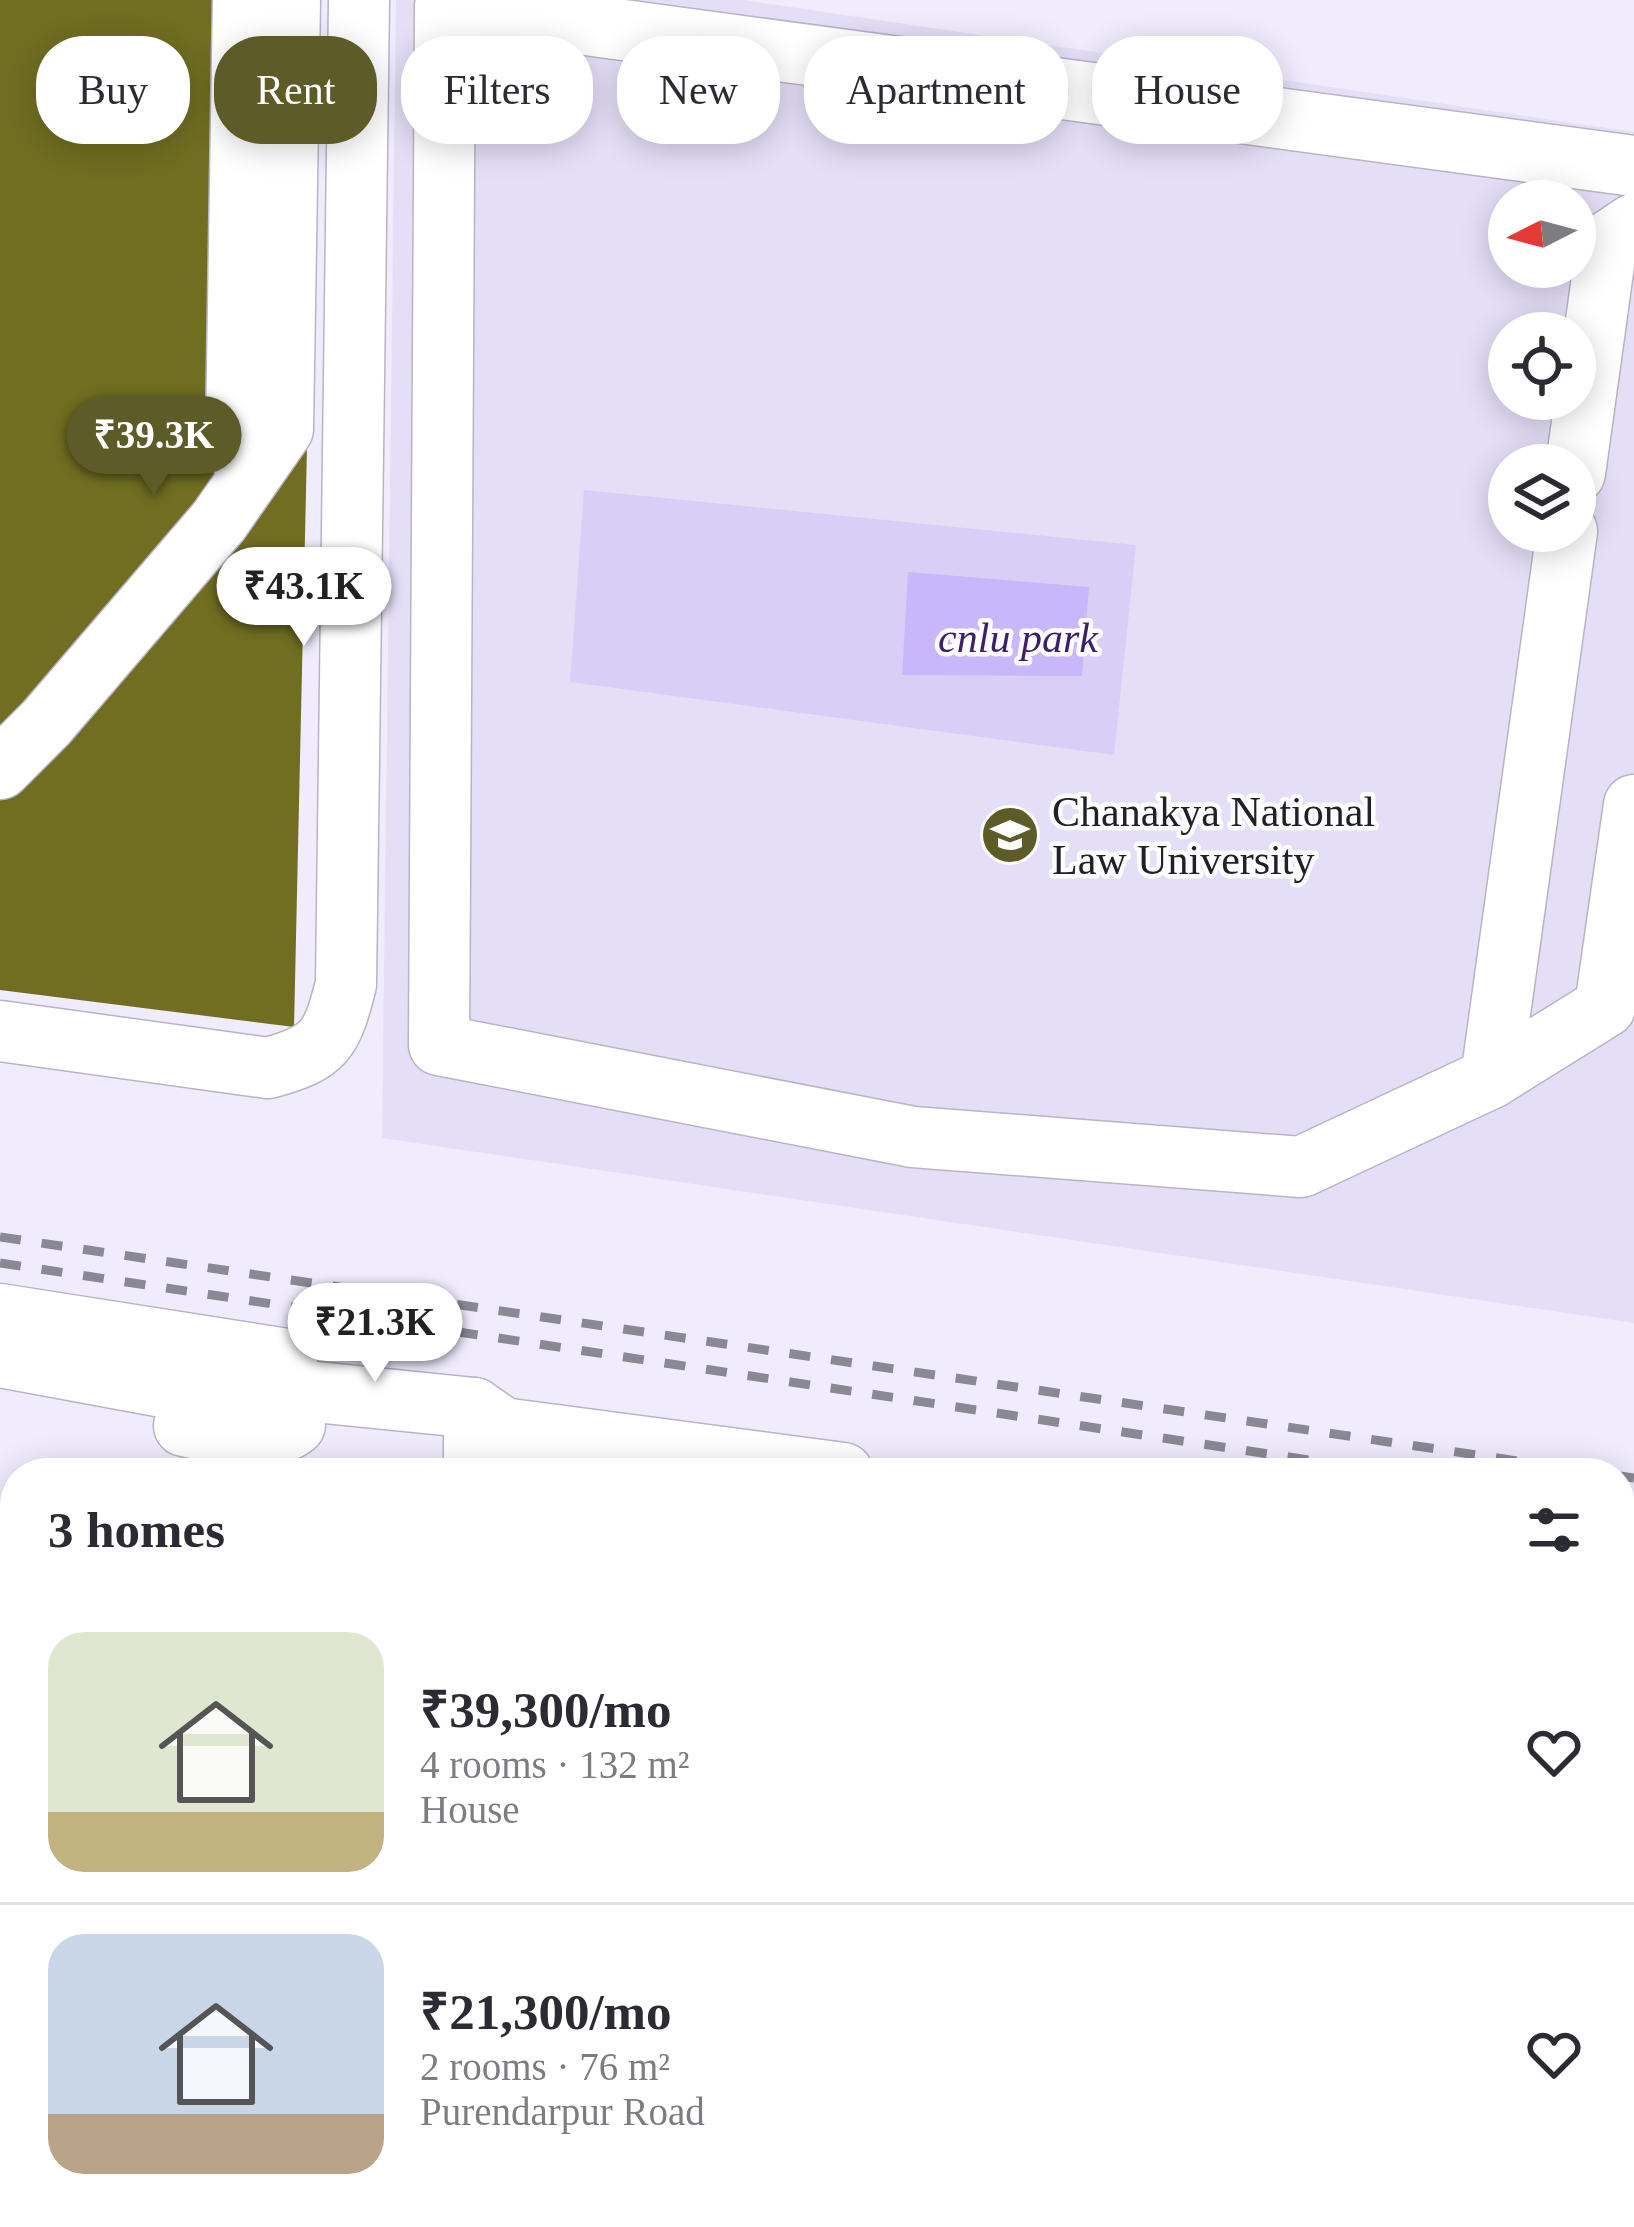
<!DOCTYPE html>
<meta charset="utf-8">
<style>
:root{--surface:#fff;--page:#f7f7f7;--text:#2b2b33;--muted:#7c7c81;--line:#e1e1e2;--accent:#5d5b27}
body{margin:0;font-family:"Times New Roman",serif;background:var(--page);color:var(--text);height:100vh;display:flex;flex-direction:column;font-size:45px;white-space:nowrap}
*{box-sizing:border-box;margin:0}
p{font-size:39px;color:var(--muted)}
.icon{flex:none;width:66px;height:66px;fill:none;stroke:currentColor;stroke-width:2;stroke-linecap:round;stroke-linejoin:round}
.map{position:relative;flex:1;overflow:hidden}
.drawer{position:absolute;left:0px;top:1458px;width:1635px;height:771px;display:flex;flex-direction:column;background:var(--surface);border-radius:48px 48px 0 0;box-shadow:0 6px 30px #0003}
.drawer>*{flex:none}
.banner{position:absolute;left:36px;top:36px;width:1563px;height:108px;display:flex;gap:24px}
.needle{width:78px;rotate:264deg}
.tools{position:absolute;left:1488px;top:180px;display:grid;gap:24px}
.tools a{display:grid;place-items:center;width:108px;height:108px;border-radius:50%;background:var(--surface);box-shadow:0 6px 30px #0003;font-size:60px}
.price{position:absolute;translate:-50% -102px;padding:0 27px;border-radius:42px;background:#fff;color:#222;font-size:39px;line-height:78px;filter:drop-shadow(0 3px 6px #0008)}
.price::after{content:'';position:absolute;left:50%;top:72px;width:36px;height:27px;margin-left:-18px;background:inherit;clip-path:polygon(0 0,100% 0,50% 100%)}
.price.active{background:var(--accent);color:#fff}
ul{padding:0;list-style:none}
li{display:flex;align-items:center;gap:36px;height:300px;padding:0 48px}
li+li{border-top:3px solid var(--line)}
li span{display:grid;place-items:center;flex:none;width:336px;height:240px;border-radius:36px;color:#555}
li>.icon{margin-inline-start:auto}
span .icon{width:144px;height:144px;fill:#fffc;stroke-width:1}
li b{font-size:51px}
h2{display:flex;justify-content:space-between;align-items:center;height:144px;padding:0 48px;font-size:51px}
.chip{padding:0 42px;border-radius:48px;background:var(--surface);box-shadow:0 6px 30px #0003;font-size:42px;line-height:108px}
.chip.active{background:var(--accent);color:#fff}
.map>svg:first-child{display:block}
.built{fill:#e4def7;fill-rule:evenodd}
.green{fill:#d9cff6}
.water{fill:#c9b7fb}
.building{fill:#716e22}
.lines{fill:none;stroke-linecap:round;stroke-linejoin:round}
.minor-casing{stroke:#b8b4c5;stroke-width:63}
.minor{stroke:#fff;stroke-width:60}
.rail{stroke:#8b8895;stroke-width:9;stroke-dasharray:21 21;stroke-linecap:butt}
.labels{text-anchor:middle;stroke-width:9;stroke-linejoin:round;paint-order:stroke}
.park-label{font-size:42px;font-style:italic;fill:#3c1f6b;stroke:#fcfcfc}
.poi-label{font-size:42px;fill:#222027;stroke:#fcfcfc;text-anchor:start}
</style>
<div class="map">
<svg width="1634" height="2227" viewBox="0 0 1634 2227">
<rect width="100%" height="100%" fill="#f0ecfe"/>
<path class="built" d="M396,0H744L1634,132V1323L382,1138ZM1509,201H1575V267H1509ZM1509,333H1575V399H1509ZM1509,465H1575V531H1509Z"/>
<polygon class="green" points="584,490 1136,545 1114,755 570,682"/>
<polygon class="water" points="908,572 1089,587 1082,676 902,675"/>
<polygon class="building" points="0,0 317,0 294,1027 0,990"/>
<g class="lines">
<defs>
<g id="minor">
<polyline points="243,0 236,427 247,480"/>
<polyline points="1575,473 1607,242 1634,224"/>
<polyline points="1567,531 1491,1078 1605,1007 1634,805"/>
<polyline points="0,769 46,723 219,521 283,429 290,0"/>
<path d="M0,1031L268,1068C325,1053 332,1040 346,984L359,0"/>
<polyline points="1491,1078 1301,1167 913,1137 439,1045 445,6 1634,166"/>
<polyline points="0,1314 287,1359"/>
<polyline points="0,1357 195,1393 227,1415"/>
<polyline points="195,1393 227,1383 474,1408 503,1428 843,1473"/>
<path d="M184,1426C222,1433 261,1450 295,1425"/>
<polyline points="474,1473 474,1408"/>
<polyline points="1620,1581 1634,1584"/>
<polyline points="0,1961 15,1962"/>
<polyline points="1620,1969 1634,1970"/>
<polyline points="0,2185 15,2186"/>
<polyline points="492,2214 492,2227"/>
<polyline points="1079,2214 1079,2227"/>
</g>
</defs>
<use href="#minor" class="minor-casing"/>
<use href="#minor" class="minor"/>
<g class="rail">
<polyline points="0,1237 1599,1473"/>
<polyline points="0,1263 1395,1473"/>
<polyline points="1620,1476 1634,1478"/>
<polyline points="1620,1506 1634,1508"/>
</g>
</g>
<defs>
<symbol id="university-disc" viewBox="-11 -11 22 22"><circle r="9.5" fill="#5d5b27" stroke="#fcfcfc"/><path d="M0-5L7-2L0 1L-7-2ZM-4 1L0 2.5L4 1V4Q0 6-4 4Z" fill="#fff"/></symbol>
</defs>
<g fill-rule="evenodd">
<use href="#university-disc" x="977" y="802" width="66" height="66"/>
</g>
<g class="labels">
<g class="park-label">
<text x="1018" y="652">cnlu park</text>
</g>
<g class="poi-label">
<text x="1052" y="826">Chanakya National<tspan x="1052" dy="48">Law University</tspan></text>
</g>
</g>
</svg>
<div class="tools">
<a><svg class="needle" viewBox="-14 -14 28 28"><path d="M0-13l5 13h-10z" fill="#e53935"/><path d="M0 13l5-13h-10z" fill="#7c7c81"/></svg></a>
<a><svg class="icon" aria-label="locate" viewBox="0 0 24 24"><circle cx="12" cy="12" r="6"/><path d="M12 2v4M12 18v4M2 12h4M18 12h4"/></svg></a>
<a><svg class="icon" aria-label="layers" viewBox="0 0 24 24"><path d="M12 4l9 5-9 5-9-5zM3 14l9 5 9-5"/></svg></a>
</div>
<b class="price active" style="left:154px;top:498px">₹39.3K</b>
<b class="price" style="left:304px;top:649px">₹43.1K</b>
<b class="price" style="left:375px;top:1385px">₹21.3K</b>
<div class="banner">
<a class="chip">Buy</a>
<a class="chip active">Rent</a>
<a class="chip">Filters</a>
<a class="chip">New</a>
<a class="chip">Apartment</a>
<a class="chip">House</a>
</div>
<section class="drawer">
<h2>3 homes<svg class="icon" aria-label="filters" viewBox="0 0 24 24"><path d="M4 7h16M4 17h16"/><circle cx="9" cy="7" r="2"/><circle cx="15" cy="17" r="2"/></svg></h2>
<ul>
<li><span style="background:linear-gradient(#dfe7d0 75%,#c2b280 0)"><svg class="icon" aria-label="home" viewBox="0 0 24 24"><path d="M3 11l9-7 9 7M6 9v11h12V9"/></svg></span><div><b>₹39,300/mo</b><p>4 rooms · 132 m²</p><p>House</p></div><svg class="icon" aria-label="heart" viewBox="0 0 24 24"><path d="M12 20l-8-8c-3-5 5-10 8-4 3-6 11-1 8 4z"/></svg></li>
<li><span style="background:linear-gradient(#c9d6e8 75%,#b9a48a 0)"><svg class="icon" aria-label="home" viewBox="0 0 24 24"><path d="M3 11l9-7 9 7M6 9v11h12V9"/></svg></span><div><b>₹21,300/mo</b><p>2 rooms · 76 m²</p><p>Purendarpur Road</p></div><svg class="icon" aria-label="heart" viewBox="0 0 24 24"><path d="M12 20l-8-8c-3-5 5-10 8-4 3-6 11-1 8 4z"/></svg></li>
</ul>
</section>
</div>
